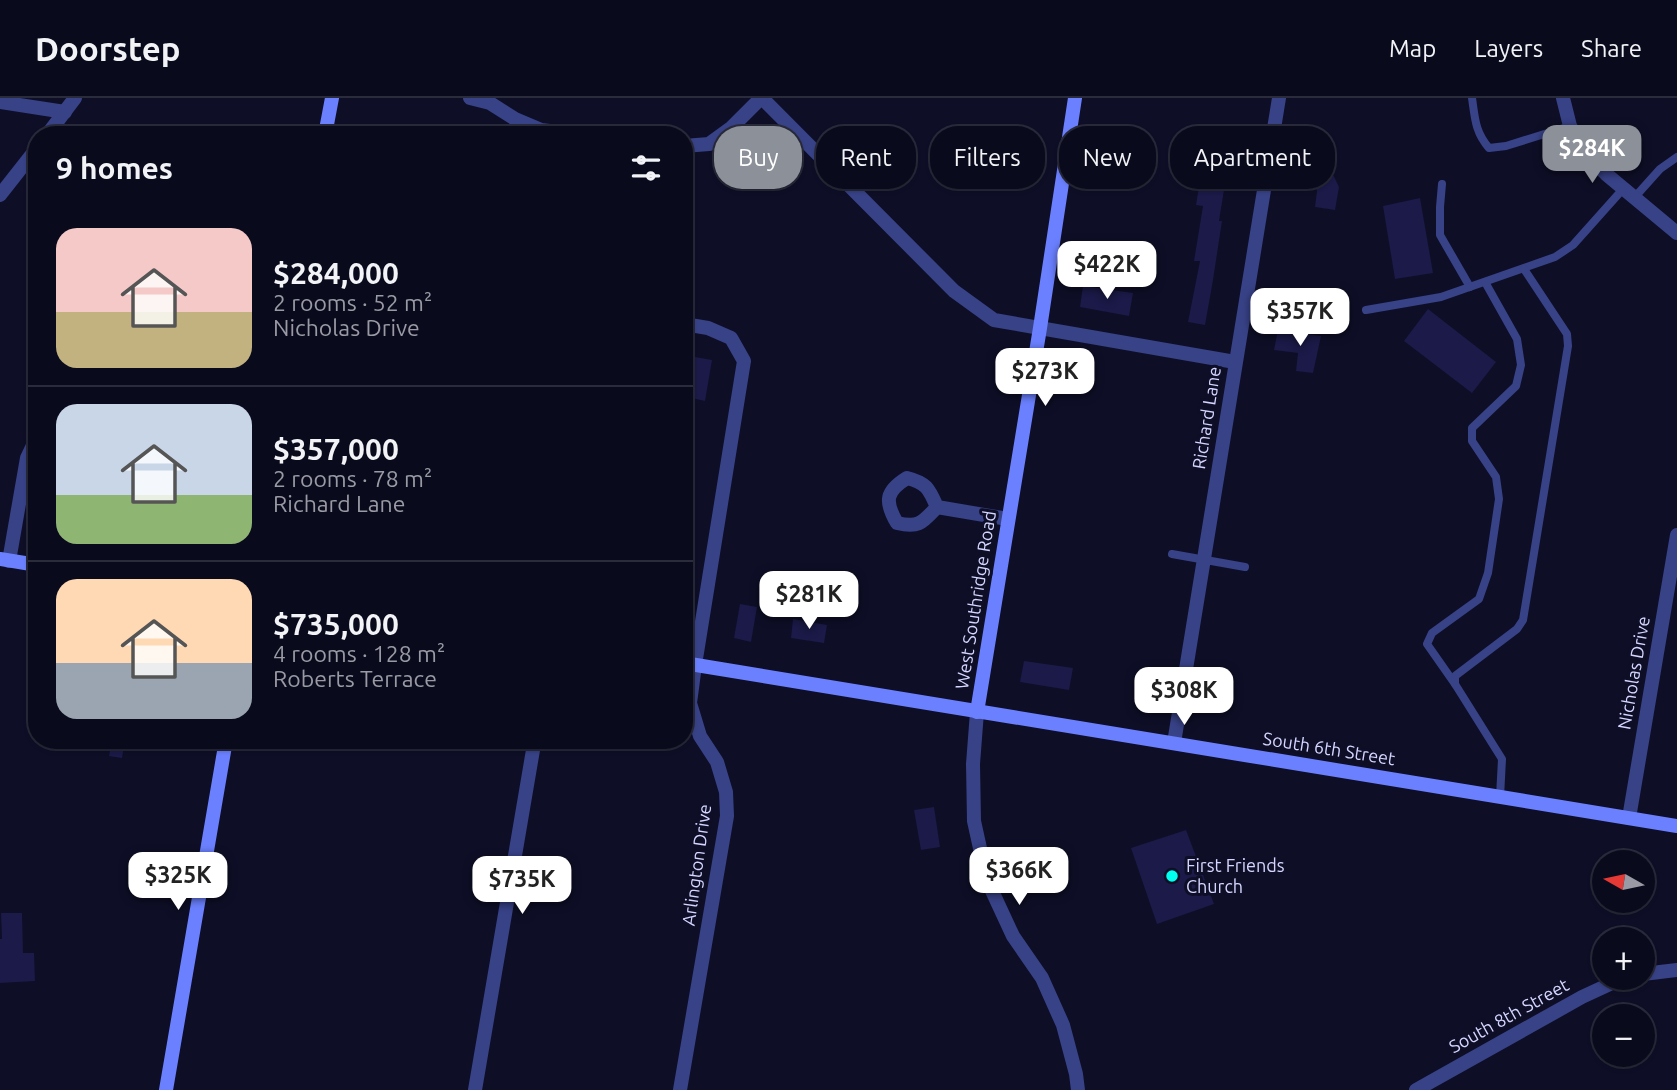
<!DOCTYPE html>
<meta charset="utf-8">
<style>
:root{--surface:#0a0a1d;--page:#131326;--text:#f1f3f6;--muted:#999aa4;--line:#2a2b3b;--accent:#8c9099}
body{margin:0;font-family:Ubuntu,sans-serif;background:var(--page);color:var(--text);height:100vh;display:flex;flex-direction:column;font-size:26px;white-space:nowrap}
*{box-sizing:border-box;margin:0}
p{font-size:23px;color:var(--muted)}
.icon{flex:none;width:38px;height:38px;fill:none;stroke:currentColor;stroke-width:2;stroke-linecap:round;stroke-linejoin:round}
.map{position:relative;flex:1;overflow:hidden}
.details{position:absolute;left:28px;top:28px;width:665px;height:623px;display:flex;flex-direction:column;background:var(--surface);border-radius:28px;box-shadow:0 2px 5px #0004,0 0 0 2px var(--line)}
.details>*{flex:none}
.top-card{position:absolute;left:714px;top:28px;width:665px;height:63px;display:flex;gap:14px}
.needle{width:46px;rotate:279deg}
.tools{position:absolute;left:1592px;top:752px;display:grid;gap:14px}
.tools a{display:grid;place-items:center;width:63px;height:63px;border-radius:50%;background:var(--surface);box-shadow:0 2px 5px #0004,0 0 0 2px var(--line);font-size:35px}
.price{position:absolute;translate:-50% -60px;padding:0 16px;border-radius:14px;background:#fff;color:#222;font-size:23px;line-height:46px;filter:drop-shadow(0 2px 4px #0008)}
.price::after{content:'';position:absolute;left:50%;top:42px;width:21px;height:16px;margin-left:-10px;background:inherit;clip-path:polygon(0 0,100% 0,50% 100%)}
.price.selected{background:var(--accent);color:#fff}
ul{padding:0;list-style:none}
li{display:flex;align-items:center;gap:21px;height:175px;padding:0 28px}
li+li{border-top:2px solid var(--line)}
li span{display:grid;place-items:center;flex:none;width:196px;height:140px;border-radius:21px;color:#555}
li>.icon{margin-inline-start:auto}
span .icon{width:84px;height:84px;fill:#fffc;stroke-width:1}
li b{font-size:30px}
h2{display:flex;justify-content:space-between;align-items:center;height:84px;padding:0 28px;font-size:30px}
.tag{padding:0 24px;border-radius:28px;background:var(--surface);box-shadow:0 2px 5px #0004,0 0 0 2px var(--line);font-size:24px;line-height:63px}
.tag.selected{background:var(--accent);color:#fff}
header{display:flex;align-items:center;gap:42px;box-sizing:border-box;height:98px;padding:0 35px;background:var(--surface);border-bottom:2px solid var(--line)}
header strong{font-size:33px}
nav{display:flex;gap:38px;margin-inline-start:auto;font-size:24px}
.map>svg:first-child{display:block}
.building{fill:#1b1a48}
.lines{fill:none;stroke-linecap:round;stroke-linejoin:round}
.lane{stroke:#384287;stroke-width:8}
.street{stroke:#384287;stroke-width:14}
.secondary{stroke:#6b80ff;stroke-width:14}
.poi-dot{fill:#0fe;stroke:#0e0e27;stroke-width:2.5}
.labels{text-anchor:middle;stroke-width:6;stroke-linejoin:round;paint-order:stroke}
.street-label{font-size:18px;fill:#d4d6ff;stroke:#0e0e27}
.poi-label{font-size:18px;fill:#d4d6ff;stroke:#0e0e27;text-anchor:start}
</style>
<header>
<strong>Doorstep</strong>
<nav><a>Map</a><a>Layers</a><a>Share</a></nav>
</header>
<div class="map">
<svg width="1677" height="992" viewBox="0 0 1677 992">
<rect width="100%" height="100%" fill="#0e0e27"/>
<g class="building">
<polygon points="1325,60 1339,89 1335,112 1315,109 1317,93 1307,68"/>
<polygon points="1202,70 1227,73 1219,123 1222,123 1213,182 1205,227 1188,224 1200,163 1194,163 1203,108 1196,107"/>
<polygon points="1420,100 1433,175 1395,181 1383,108"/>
<polygon points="1083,188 1133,195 1129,218 1080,209"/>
<polygon points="1428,211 1496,264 1472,295 1404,243"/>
<polygon points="1278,232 1321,238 1313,275 1296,273 1298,255 1274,252"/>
<polygon points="695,259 712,262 705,303 687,299"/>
<polygon points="740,506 757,509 751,544 734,540"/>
<polygon points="793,521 827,527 824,545 791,540"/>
<polygon points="1024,563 1073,570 1069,592 1020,584"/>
<polygon points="112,642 125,642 122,660 109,658"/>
<polygon points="934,709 940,749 921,752 914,712"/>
<polygon points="1186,732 1214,806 1157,826 1131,750"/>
<polygon points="1,815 22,815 23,855 34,855 35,883 0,885 0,841 2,841"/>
</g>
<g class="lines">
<g class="lane">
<path d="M1472,0C1475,20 1475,34 1489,50L1506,48L1570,28"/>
<polyline points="1442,86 1440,109 1440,137 1470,189"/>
<polyline points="1634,100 1660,71 1677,59"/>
<polyline points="1366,212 1441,199 1555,159 1573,147 1623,91"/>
<polyline points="1172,456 1245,469"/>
<polyline points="1455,586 1427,546 1432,535 1479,501 1488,475 1499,401 1496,379 1472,343 1472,330 1516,288 1521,267 1517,241 1485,184"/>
<polyline points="1500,699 1502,661 1455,586 1455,578 1517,531 1523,522 1568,248 1567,236 1524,171"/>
</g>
<g class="street">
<polyline points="470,0 490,5 515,21 541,32 585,37"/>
<polyline points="762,0 954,193 994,222 1235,264"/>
<polyline points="1563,0 1570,28 1586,57 1606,76 1677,135"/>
<polyline points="0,4 65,14"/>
<polyline points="47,37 75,0"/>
<polyline points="684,48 709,46 731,30 761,0"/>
<polyline points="0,97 37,50"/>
<path d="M937,409C922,425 919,430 897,425C884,403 886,393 907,380C927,385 929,391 937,409L1008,421"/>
<polyline points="9,463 27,360 37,339"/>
<polyline points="977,614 973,666 974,723 987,782 1013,838 1042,880 1063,927 1076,976 1078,992"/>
<polyline points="1174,645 1279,0"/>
<polyline points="1629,720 1677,437"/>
<polyline points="1643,876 1677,872"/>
<polyline points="475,992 533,652 533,642"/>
<polyline points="680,992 727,718 726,694 717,664 700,638 690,605 695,567 744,263 731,240 708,230 684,226"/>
<polyline points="1416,992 1582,899 1623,880"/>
</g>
<g class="secondary">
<polyline points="325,37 332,0"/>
<polyline points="0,461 37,467"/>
<polyline points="684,565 1677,728"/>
<polyline points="977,614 1040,230 1075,0"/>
<polyline points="166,992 226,642"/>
</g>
</g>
<circle class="poi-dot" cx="1172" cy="778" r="7"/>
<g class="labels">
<g class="street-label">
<text transform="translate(1207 320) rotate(-81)" y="6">Richard Lane</text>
<text transform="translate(976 502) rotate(-81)" y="6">West Southridge Road</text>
<text transform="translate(1634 575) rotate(-80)" y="6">Nicholas Drive</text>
<text transform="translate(1329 651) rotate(9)" y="6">South 6th Street</text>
<text transform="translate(697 767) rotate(-82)" y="6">Arlington Drive</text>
<text transform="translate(1509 918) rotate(-29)" y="6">South 8th Street</text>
</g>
<g class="poi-label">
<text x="1186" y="774">First Friends<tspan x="1186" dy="21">Church</tspan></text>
</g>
</g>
</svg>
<div class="tools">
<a><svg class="needle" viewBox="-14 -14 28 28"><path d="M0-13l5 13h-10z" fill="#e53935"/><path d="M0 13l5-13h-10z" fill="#999aa4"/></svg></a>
<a>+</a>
<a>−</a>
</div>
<b class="price selected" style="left:1592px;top:87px">$284K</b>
<b class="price" style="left:1107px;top:203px">$422K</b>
<b class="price" style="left:1300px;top:250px">$357K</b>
<b class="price" style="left:1045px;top:310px">$273K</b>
<b class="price" style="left:809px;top:533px">$281K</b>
<b class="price" style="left:1184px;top:629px">$308K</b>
<b class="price" style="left:1019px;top:809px">$366K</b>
<b class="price" style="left:178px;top:814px">$325K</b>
<b class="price" style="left:522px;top:818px">$735K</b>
<div class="top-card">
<a class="tag selected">Buy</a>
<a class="tag">Rent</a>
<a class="tag">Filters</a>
<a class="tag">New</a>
<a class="tag">Apartment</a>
</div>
<section class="details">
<h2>9 homes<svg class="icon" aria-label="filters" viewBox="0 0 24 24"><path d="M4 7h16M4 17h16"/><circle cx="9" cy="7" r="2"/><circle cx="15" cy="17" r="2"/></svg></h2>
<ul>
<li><span style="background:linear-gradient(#f6c9c9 60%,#c2b280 0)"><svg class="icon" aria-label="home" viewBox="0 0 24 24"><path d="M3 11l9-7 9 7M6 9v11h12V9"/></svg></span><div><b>$284,000</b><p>2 rooms · 52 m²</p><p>Nicholas Drive</p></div></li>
<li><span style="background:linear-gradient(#c9d6e8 65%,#8fb573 0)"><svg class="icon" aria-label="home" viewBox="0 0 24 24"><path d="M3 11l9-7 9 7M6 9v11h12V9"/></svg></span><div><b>$357,000</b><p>2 rooms · 78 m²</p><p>Richard Lane</p></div></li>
<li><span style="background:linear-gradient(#ffd9b3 60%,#9aa5b1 0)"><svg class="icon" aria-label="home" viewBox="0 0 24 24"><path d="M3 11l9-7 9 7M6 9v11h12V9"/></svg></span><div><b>$735,000</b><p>4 rooms · 128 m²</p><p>Roberts Terrace</p></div></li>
</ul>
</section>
</div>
